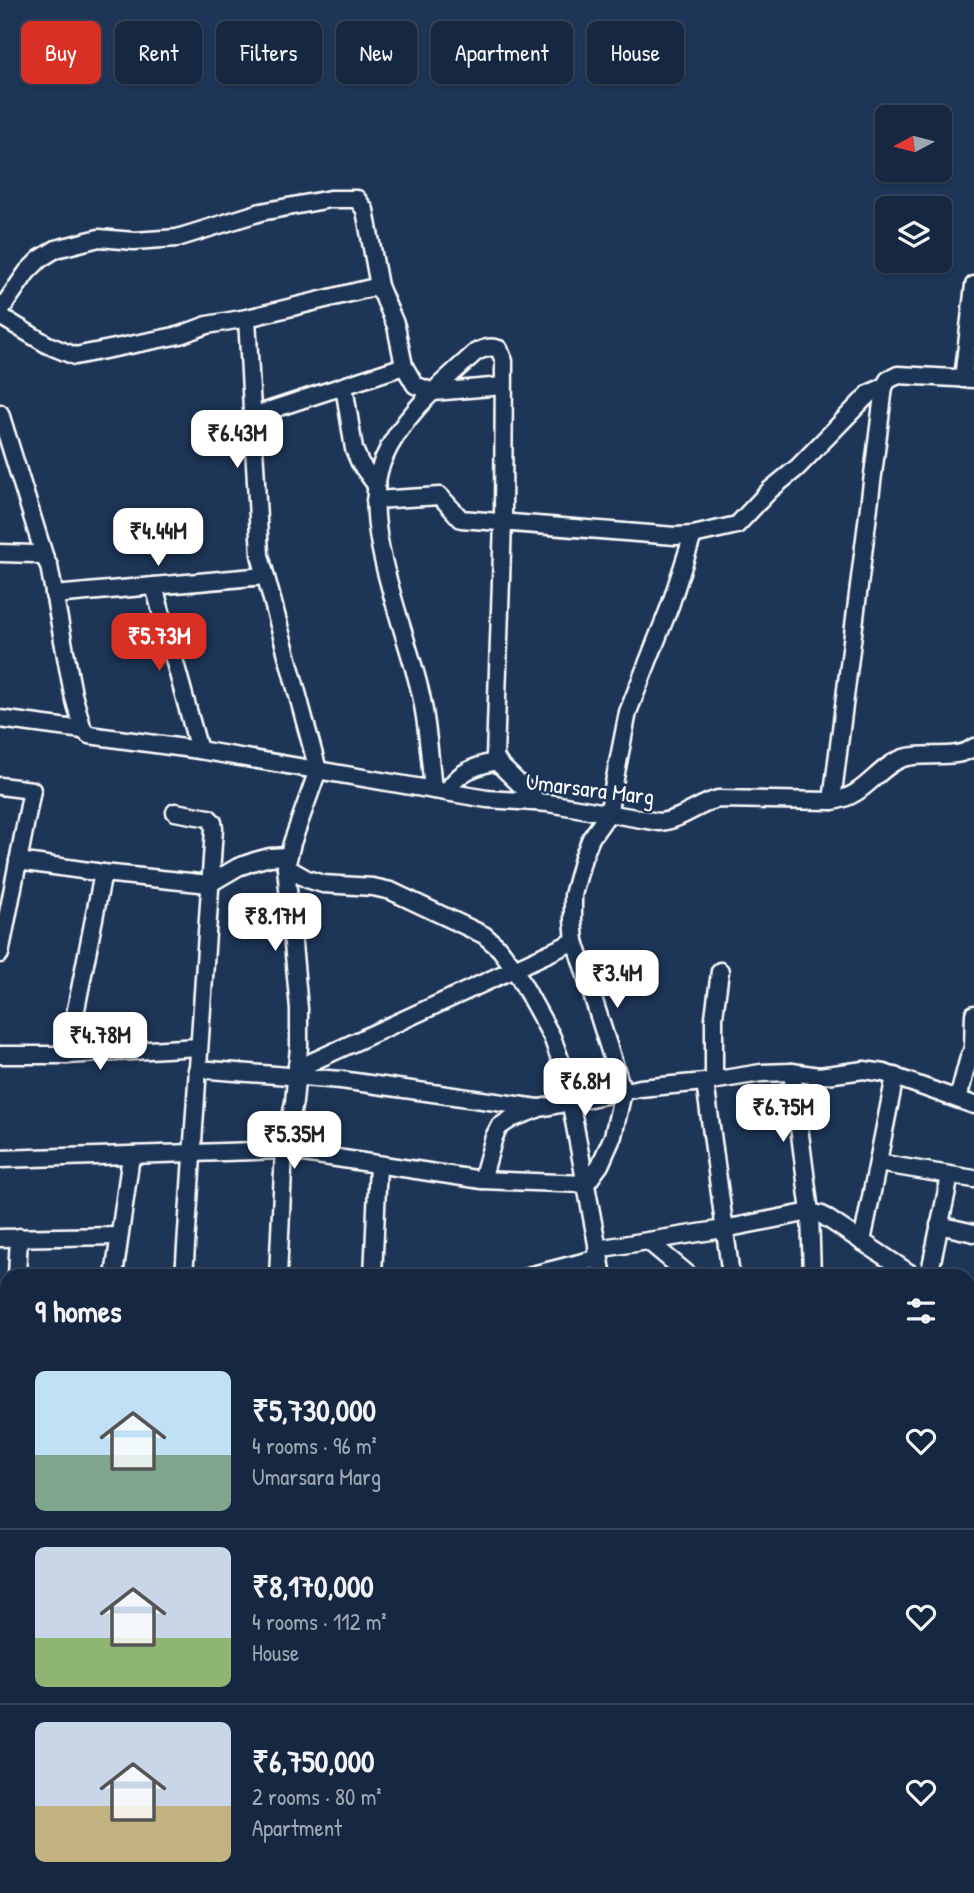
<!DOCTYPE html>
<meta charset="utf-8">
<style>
:root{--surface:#162841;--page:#23344c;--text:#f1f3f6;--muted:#9ea6b1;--line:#35445a;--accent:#d93025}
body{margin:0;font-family:"Patrick Hand",sans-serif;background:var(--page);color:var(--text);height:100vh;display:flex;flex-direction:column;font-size:26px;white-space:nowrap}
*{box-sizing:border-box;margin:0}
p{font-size:23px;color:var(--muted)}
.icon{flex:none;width:38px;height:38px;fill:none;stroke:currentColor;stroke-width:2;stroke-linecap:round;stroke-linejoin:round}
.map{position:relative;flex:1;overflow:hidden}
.drawer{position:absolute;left:0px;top:1269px;width:975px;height:625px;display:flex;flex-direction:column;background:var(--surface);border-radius:21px 21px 0 0;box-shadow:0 2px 5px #0004,0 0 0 2px var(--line)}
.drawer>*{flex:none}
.hud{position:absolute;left:21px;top:21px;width:933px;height:63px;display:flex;gap:14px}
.needle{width:46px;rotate:263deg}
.fabs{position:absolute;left:875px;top:105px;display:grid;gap:14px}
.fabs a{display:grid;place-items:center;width:77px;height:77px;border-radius:10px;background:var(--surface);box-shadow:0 2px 5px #0004,0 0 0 2px var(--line);font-size:35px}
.price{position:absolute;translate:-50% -60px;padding:0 16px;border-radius:14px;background:#fff;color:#222;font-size:23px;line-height:46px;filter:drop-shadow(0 2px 4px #0008)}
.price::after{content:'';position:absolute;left:50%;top:42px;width:21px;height:16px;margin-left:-10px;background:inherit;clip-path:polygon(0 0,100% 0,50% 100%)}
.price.active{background:var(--accent);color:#fff}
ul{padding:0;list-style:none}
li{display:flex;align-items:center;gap:21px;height:175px;padding:0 35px}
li+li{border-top:2px solid var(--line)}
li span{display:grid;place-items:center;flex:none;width:196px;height:140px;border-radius:10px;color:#555}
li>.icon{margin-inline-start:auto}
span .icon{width:84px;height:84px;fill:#fffc;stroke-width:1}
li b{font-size:30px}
h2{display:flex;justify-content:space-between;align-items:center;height:84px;padding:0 35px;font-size:30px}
.chip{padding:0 24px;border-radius:10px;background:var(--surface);box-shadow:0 2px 5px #0004,0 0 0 2px var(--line);font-size:24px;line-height:63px}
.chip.active{background:var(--accent);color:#fff}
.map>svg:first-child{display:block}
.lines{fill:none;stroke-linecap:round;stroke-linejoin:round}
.minor-casing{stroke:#fff;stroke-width:21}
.minor{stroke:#1d3557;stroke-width:16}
.labels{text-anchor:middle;stroke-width:5;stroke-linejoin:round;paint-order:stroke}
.street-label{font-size:23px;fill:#fff;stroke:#1d3557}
</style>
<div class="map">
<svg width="974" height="1893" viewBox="0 0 974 1893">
<rect width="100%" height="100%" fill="#1d3557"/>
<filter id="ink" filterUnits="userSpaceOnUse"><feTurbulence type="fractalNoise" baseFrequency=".0143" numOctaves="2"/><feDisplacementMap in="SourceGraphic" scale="14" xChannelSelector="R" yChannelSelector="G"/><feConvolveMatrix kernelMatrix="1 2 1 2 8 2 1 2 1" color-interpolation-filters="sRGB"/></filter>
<g filter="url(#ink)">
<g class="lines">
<defs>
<g id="minor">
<polyline points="0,311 27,272 40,259 56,249 99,238 134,241 177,238 261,212 330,199 357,199 365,210 379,286 396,326 404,366 415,385 433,392 503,386"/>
<polyline points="0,316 48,345 75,356 180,335 207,325 247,318"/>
<polyline points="963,379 974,285"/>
<polyline points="344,386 354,449 360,463 376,485"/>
<polyline points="0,413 45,558"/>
<polyline points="252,416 404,366"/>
<polyline points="375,500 440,496 461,519 675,536 693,535 737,525 770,490 797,468 863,400 870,393 884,387"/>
<polyline points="0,553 34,554 45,558 49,566 73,694 83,730"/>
<polyline points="154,586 199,750"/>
<polyline points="54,595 265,576"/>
<path d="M0,719L83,730L89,735L199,750L487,799L548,803L659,822C680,821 698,804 718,799L832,801L884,387L888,380L898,375L974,379"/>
<polyline points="0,786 32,790 0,954"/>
<path d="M433,790C430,760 428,729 422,700C409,634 356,522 383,460C402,415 441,384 476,352C485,348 490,346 499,349L504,361L503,522L495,757L500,765L538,802"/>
<path d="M447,792C458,771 474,767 496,761"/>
<path d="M832,801C865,797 876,768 903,758C925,751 956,761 974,747"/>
<polyline points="175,812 209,818 213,822 214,829 184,1276"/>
<polyline points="18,861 103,873 209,884 238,867 255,861 270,857 288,856"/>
<polyline points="286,867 307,879 323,884 373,887 391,891 484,935 500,949 514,968 552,1037 565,1073 603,1276"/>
<polyline points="973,1047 974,1014"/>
<polyline points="0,1055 67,1055 198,1047"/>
<polyline points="67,1055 103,873"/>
<polyline points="297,1065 305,1065 575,941"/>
<polyline points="197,1069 341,1080 538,1108"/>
<polyline points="792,1072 810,1212 812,1276"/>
<polyline points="714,1080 714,1017 720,971"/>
<polyline points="705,1082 731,1276"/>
<polyline points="958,1099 969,1057 974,1047"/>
<polyline points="0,1159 284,1150 482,1180 586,1184"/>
<polyline points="878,1163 974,1179"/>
<polyline points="482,1180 494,1137 499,1127 511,1119 540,1108 640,1088 705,1082 761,1073 792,1072 819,1076 864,1070 884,1073 974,1105"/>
<polyline points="586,1184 600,1165 613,1136 623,1092 575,941 573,920 573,895 583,858 591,838 608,814 628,712 670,606 693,535"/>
<polyline points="939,1225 974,1233"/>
<polyline points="0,1238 118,1236"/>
<polyline points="648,1241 690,1276"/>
<polyline points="862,1242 895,1076"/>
<polyline points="597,1249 724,1229 810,1212 822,1215 914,1276"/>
<polyline points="17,1276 19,1237"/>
<polyline points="114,1276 131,1156"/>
<polyline points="278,1276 284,1150 294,1102 299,1047 299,1009 286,867 292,843 318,770 260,555 247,318 379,286"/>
<polyline points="373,1276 378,1165"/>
<polyline points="528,1276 599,1258"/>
<polyline points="929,1276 950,1176"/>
<polyline points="968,1295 974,1297"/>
<polyline points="968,1352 974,1321"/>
<polyline points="968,1400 974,1402"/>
<polyline points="0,1402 7,1401"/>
<polyline points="0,1490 7,1488"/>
<polyline points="968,1504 974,1506"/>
<polyline points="968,1604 974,1607"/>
<polyline points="0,1623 7,1620"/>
<polyline points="968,1635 974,1634"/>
<polyline points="0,1738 7,1735"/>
<polyline points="968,1745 974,1744"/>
<polyline points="0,1853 7,1850"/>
<polyline points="484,1886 495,1893"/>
<polyline points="571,1886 571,1893"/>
<polyline points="610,1886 619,1893"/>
<polyline points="696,1886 735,1893"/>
<polyline points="760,1886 761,1893"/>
<polyline points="850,1886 850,1893"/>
<polyline points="658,1890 673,1886"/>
<polyline points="111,1893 112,1886"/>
<polyline points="222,1893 222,1886"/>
<polyline points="911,1893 912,1886"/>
</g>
</defs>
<use href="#minor" class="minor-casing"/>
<use href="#minor" class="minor"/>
</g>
</g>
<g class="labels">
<g class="street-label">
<text transform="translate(590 789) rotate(7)" y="8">Umarsara Marg</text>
</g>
</g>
</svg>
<div class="fabs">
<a><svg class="needle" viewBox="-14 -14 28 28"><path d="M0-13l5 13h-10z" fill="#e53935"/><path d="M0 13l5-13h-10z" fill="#9ea6b1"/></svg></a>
<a><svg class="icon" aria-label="layers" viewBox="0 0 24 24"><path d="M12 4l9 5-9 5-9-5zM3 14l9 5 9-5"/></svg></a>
</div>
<b class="price" style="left:237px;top:470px">₹6.43M</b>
<b class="price" style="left:158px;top:568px">₹4.44M</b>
<b class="price active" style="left:159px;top:673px">₹5.73M</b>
<b class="price" style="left:275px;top:953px">₹8.17M</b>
<b class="price" style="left:617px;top:1010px">₹3.4M</b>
<b class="price" style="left:100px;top:1072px">₹4.78M</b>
<b class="price" style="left:585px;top:1118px">₹6.8M</b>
<b class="price" style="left:783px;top:1144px">₹6.75M</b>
<b class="price" style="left:294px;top:1171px">₹5.35M</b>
<div class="hud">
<a class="chip active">Buy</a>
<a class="chip">Rent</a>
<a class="chip">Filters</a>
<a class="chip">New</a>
<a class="chip">Apartment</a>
<a class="chip">House</a>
</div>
<section class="drawer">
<h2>9 homes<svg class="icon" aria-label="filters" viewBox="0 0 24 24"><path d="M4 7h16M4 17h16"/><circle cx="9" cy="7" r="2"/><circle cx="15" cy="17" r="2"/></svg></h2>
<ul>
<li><span style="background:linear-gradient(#bfe0f5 60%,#7fa58c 0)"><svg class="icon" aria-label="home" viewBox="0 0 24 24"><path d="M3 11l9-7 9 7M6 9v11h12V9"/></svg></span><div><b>₹5,730,000</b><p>4 rooms · 96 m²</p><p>Umarsara Marg</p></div><svg class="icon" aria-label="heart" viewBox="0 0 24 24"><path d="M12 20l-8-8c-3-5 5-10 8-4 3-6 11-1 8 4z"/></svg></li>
<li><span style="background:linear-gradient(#c9d6e8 65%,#8fb573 0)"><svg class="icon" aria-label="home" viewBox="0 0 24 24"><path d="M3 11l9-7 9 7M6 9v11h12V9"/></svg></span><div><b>₹8,170,000</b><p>4 rooms · 112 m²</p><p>House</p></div><svg class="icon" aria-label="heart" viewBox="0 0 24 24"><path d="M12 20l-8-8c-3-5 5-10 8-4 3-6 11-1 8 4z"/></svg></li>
<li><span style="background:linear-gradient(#c9d6e8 60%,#c2b280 0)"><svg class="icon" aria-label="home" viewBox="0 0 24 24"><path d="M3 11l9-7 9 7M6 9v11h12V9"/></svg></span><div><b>₹6,750,000</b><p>2 rooms · 80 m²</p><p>Apartment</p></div><svg class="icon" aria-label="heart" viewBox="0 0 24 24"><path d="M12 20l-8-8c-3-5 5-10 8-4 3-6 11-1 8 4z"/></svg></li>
</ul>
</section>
</div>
